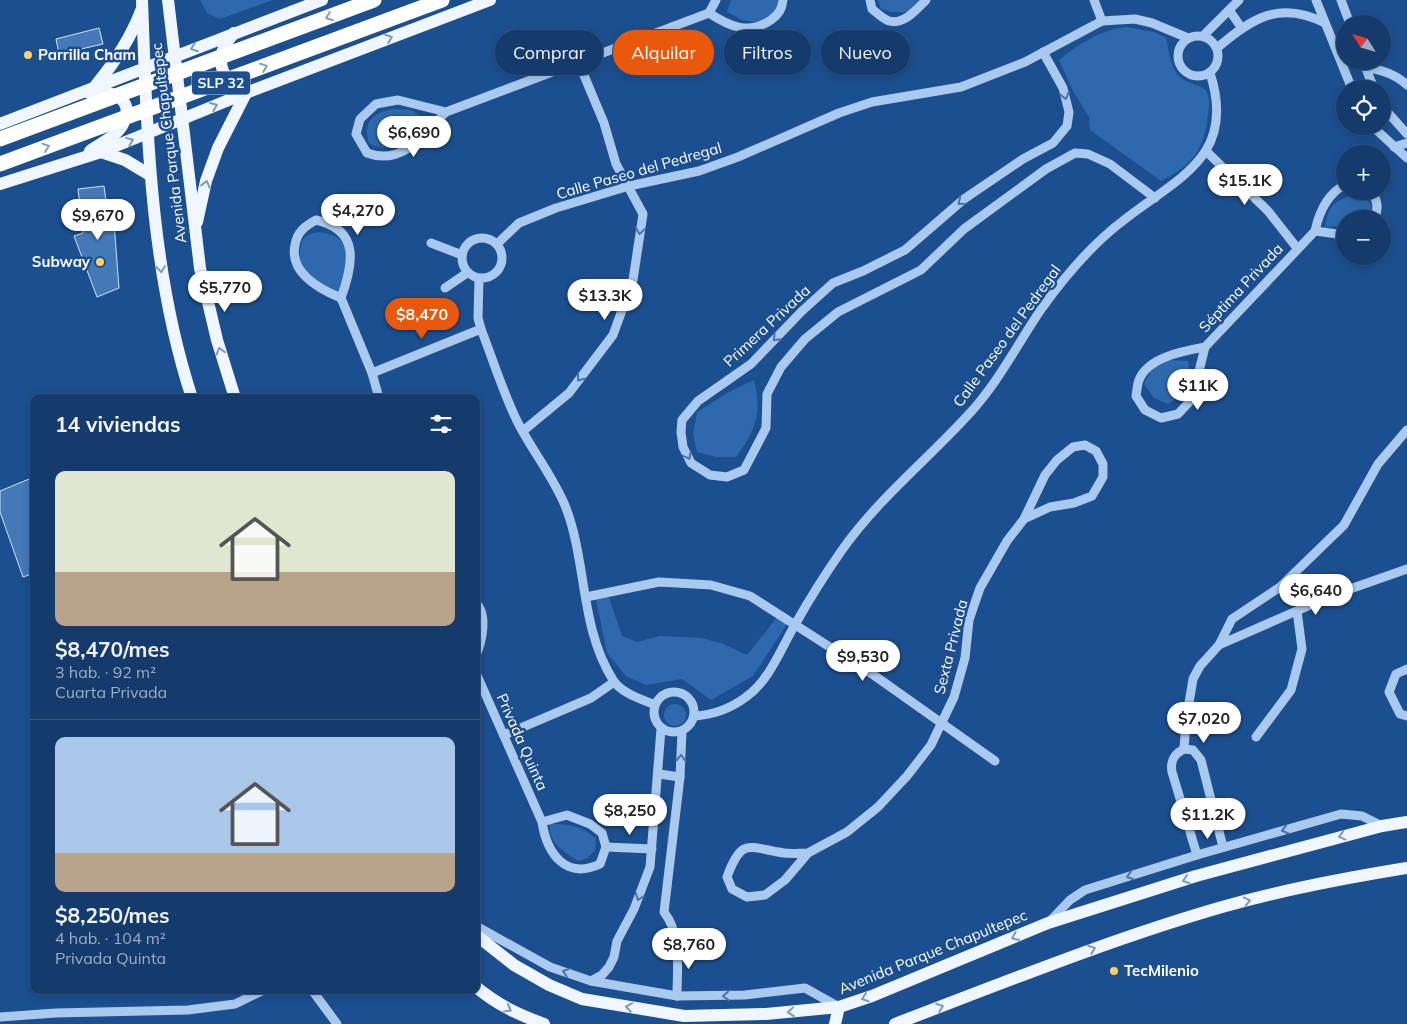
<!DOCTYPE html>
<html lang="es">
<meta charset="utf-8">
<style>
:root{--surface:#143b6b;--page:#214673;--text:#f1f3f6;--muted:#9dadc1;--line:#33557e;--accent:#ea580c}
body{margin:0;font-family:Mulish,sans-serif;background:var(--page);color:var(--text);height:100vh;display:flex;flex-direction:column;font-size:19px;white-space:nowrap}
*{box-sizing:border-box;margin:0}
p{font-size:16px;color:var(--muted)}
.icon{flex:none;width:28px;height:28px;fill:none;stroke:currentColor;stroke-width:2;stroke-linecap:round;stroke-linejoin:round}
.map{position:relative;flex:1;overflow:hidden}
.panel{position:absolute;left:30px;top:394px;width:450px;height:600px;display:flex;flex-direction:column;background:var(--surface);border-radius:10px;box-shadow:0 2px 8px #0003,0 0 0 1px var(--line)}
.panel>*{flex:none}
.banner{position:absolute;left:495px;top:30px;width:475px;height:45px;display:flex;gap:10px}
.needle{width:32px;rotate:307deg}
.fabs{position:absolute;left:1336px;top:15px;display:grid;gap:10px}
.fabs a{display:grid;place-items:center;width:55px;height:55px;border-radius:50%;background:var(--surface);box-shadow:0 2px 8px #0003,0 0 0 1px var(--line);font-size:25px}
.price{position:absolute;translate:-50% -42px;padding:0 11px;border-radius:18px;background:#fff;color:#222;font-size:16px;line-height:32px;filter:drop-shadow(0 1px 2px #0008)}
.price::after{content:'';position:absolute;left:50%;top:30px;width:15px;height:11px;margin-left:-8px;background:inherit;clip-path:polygon(0 0,100% 0,50% 100%)}
.price.on{background:var(--accent);color:#fff}
ul{padding:0;list-style:none}
li{display:grid;align-content:center;gap:10px;height:265px;padding:0 25px}
li+li{border-top:1px solid var(--line)}
li span{display:grid;place-items:center;height:155px;border-radius:10px;color:#555}
li>.icon{margin-inline-start:auto}
span .icon{width:90px;height:90px;fill:#fffc;stroke-width:1}
li b{font-size:21px}
h2{display:flex;justify-content:space-between;align-items:center;height:60px;padding:0 25px;font-size:21px}
.chip{padding:0 18px;border-radius:22px;background:var(--surface);box-shadow:0 2px 8px #0003,0 0 0 1px var(--line);font-size:18px;line-height:45px}
.chip.on{background:var(--accent);color:#fff}
.map>svg:first-child{display:block}
.green{fill:#2e69ad}
.building{fill:#4478b7;stroke:#cfe3fa}
.lines{fill:none;stroke-linecap:round;stroke-linejoin:round}
.minor{stroke:#a9c9ee;stroke-width:9}
.major{stroke:#f0f6ff;stroke-width:12}
.highway-bridge{stroke:#fff;stroke-width:15}
.oneway{stroke:#829ec1}
.oneway2{stroke:#7b9ac1}
.oneway3{stroke:#4674ac}
.poi-dot{fill:#ffd166;stroke:#1b4f8f;stroke-width:2}
.labels{text-anchor:middle;stroke-width:5;stroke-linejoin:round;paint-order:stroke}
.shield{fill:#1b4f8f;stroke:#bbcadd;stroke-width:1}
.shield-label{font-size:14px;font-weight:bold;fill:#fff}
.poi-label{font-size:15px;font-weight:bold;fill:#fff;stroke:#1b4f8f;text-anchor:start}
.street-label{font-size:15px;fill:#fff;stroke:#1b4f8f}
</style>
<div class="map">
<svg width="1407" height="1024" viewBox="0 0 1407 1024">
<rect width="100%" height="100%" fill="#1b4f8f"/>
<g class="green">
<polygon points="200,0 273,0 220,19 207,13"/>
<path d="M731,0H780C778,12 767,17 758,23L742,20L727,12Z"/>
<polygon points="878,0 919,0 908,12 891,12 881,9"/>
<path d="M1126,27L1154,32L1166,38C1170,54 1170,73 1186,81C1193,85 1202,85 1206,91C1211,98 1209,105 1208,113C1205,149 1193,165 1161,181L1090,130L1089,117L1073,91L1059,60C1079,44 1100,30 1126,27Z"/>
<path d="M394,109L411,110L424,118C409,138 396,157 369,143C362,121 374,112 394,109Z"/>
<path d="M1351,196C1367,198 1377,202 1368,218L1345,219V226L1325,227C1327,210 1334,200 1351,196Z"/>
<path d="M319,232C359,237 348,267 339,295C329,291 306,277 301,267C298,258 300,248 302,240L310,234Z"/>
<polygon points="1168,360 1188,361 1191,381 1181,396 1168,404 1154,398 1144,384 1153,367"/>
<path d="M754,380C762,414 756,430 736,457H716L697,452L693,434L697,412L729,392Z"/>
<polygon points="608,595 622,636 637,642 660,636 701,638 721,643 747,655 778,616 787,624 753,676 711,700 682,679 646,685 626,676 607,653 596,599"/>
<circle cx="675" cy="715" r="11"/>
<path d="M550,824C569,824 582,826 596,839L595,851L586,859L578,861C564,852 548,843 550,824Z"/>
</g>
<g class="building">
<polygon points="99,28 103,44 59,54 56,39"/>
<polygon points="104,186 109,224 114,222 119,288 97,297 74,236 83,233 78,189"/>
<polygon points="34,477 34,573 23,577 0,512 0,491"/>
</g>
<g class="lines">
<g class="minor">
<path d="M870,0L872,9C877,13 883,19 889,21C904,25 916,10 926,0"/>
<polyline points="1094,0 1102,21"/>
<polyline points="1316,0 1352,89"/>
<polyline points="1341,0 1350,24"/>
<polyline points="1229,10 1241,27"/>
<path d="M709,13C730,27 749,35 771,20C779,14 782,9 783,0"/>
<polyline points="709,13 716,0"/>
<circle cx="1198" cy="56" r="20"/>
<polyline points="1203,36 1239,0"/>
<path d="M1217,48C1252,18 1280,0 1325,23"/>
<polyline points="1043,52 1063,88 1069,112 1067,126 1053,143 1023,159 964,199 905,250 863,271 833,283 802,311 751,364 698,401 682,420 681,432 683,447 691,463 710,475 727,477 744,470 766,428 767,394 781,367 805,339 838,312 921,270 964,229 1046,169 1075,153 1088,154 1110,164 1155,198"/>
<polyline points="1363,61 1374,89"/>
<path d="M1365,68C1381,69 1395,74 1407,85"/>
<polyline points="1382,106 1407,134"/>
<path d="M446,112L398,100L376,104L360,119L356,134L367,153C402,166 424,135 446,112L709,13"/>
<polyline points="1372,126 1407,158"/>
<polyline points="1394,147 1407,143"/>
<polyline points="1207,152 1268,211 1297,248"/>
<path d="M1371,191C1378,200 1379,209 1374,219"/>
<path d="M316,220C361,230 353,265 341,298C319,289 289,273 295,245C297,232 305,226 316,220Z"/>
<polyline points="1315,231 1345,235"/>
<circle cx="482" cy="258" r="20"/>
<polyline points="431,243 462,255"/>
<polyline points="497,244 519,223 556,208 629,186 699,171 738,157 839,113 872,102 961,87 1025,62 1102,21 1135,19 1152,23 1188,38"/>
<path d="M479,279L478,318L481,329C493,360 503,392 517,421C532,451 554,477 566,508C587,563 580,628 613,680C621,693 641,699 655,705"/>
<polyline points="445,288 467,273"/>
<polyline points="341,298 372,373 379,398"/>
<path d="M1205,347L1192,399L1178,414L1161,418L1145,410L1136,396C1137,391 1137,385 1139,380C1148,357 1184,351 1205,347L1315,231C1319,213 1328,193 1345,185"/>
<polyline points="372,373 481,329"/>
<polyline points="523,431 569,393 613,335 633,280 643,214 616,164 604,123 578,61"/>
<polyline points="586,597 659,582 711,585 750,596 875,676 995,761"/>
<path d="M476,603C488,615 482,642 476,655"/>
<polyline points="1219,645 1232,619 1280,587 1344,525 1378,464 1407,430"/>
<polyline points="1407,669 1396,674 1389,692 1400,714 1407,716"/>
<path d="M476,673L542,822C547,854 566,880 600,864L606,847L602,833L590,824L567,815L542,822"/>
<circle cx="674" cy="712" r="20"/>
<path d="M694,716C713,715 730,709 746,697C770,680 781,648 796,623C810,598 826,573 842,550C878,499 927,460 969,414C998,383 1018,343 1042,308C1065,276 1092,244 1124,220C1179,177 1237,156 1210,73"/>
<polyline points="504,735 591,698 614,682"/>
<polyline points="1256,737 1291,690 1302,649 1297,611"/>
<polyline points="1184,749 1186,721 1193,679 1200,666 1219,645 1333,595 1407,569"/>
<polyline points="659,774 680,777"/>
<polyline points="606,847 652,849"/>
<path d="M808,853C800,853 792,854 784,853C749,848 742,836 727,877L732,889L747,897L765,895L785,880L808,853L847,832L878,807L907,776L931,745L954,697L965,658L969,620L980,588L1007,541L1024,519L1045,475L1057,460L1073,447L1085,445L1096,451L1103,464V477L1092,496L1074,503L1050,507L1024,519"/>
<path d="M1197,855L1172,772C1170,761 1174,754 1184,749L1193,750L1201,760L1223,847"/>
<polyline points="1050,921 1070,900 1085,890 1197,855 1341,814 1362,816 1382,826"/>
<polyline points="476,926 550,967 591,981 677,996 745,995 805,988 839,1007"/>
<polyline points="591,981 602,975 609,967 614,957 617,941 634,909 650,867 661,729"/>
<polyline points="312,990 337,1024"/>
<path d="M677,996C677,968 682,935 664,912L680,777L682,731"/>
<polyline points="0,1017 56,1013 188,1010 235,1004 264,990"/>
</g>
<g class="major">
<path d="M142,0C147,133 150,270 192,398"/>
<polyline points="168,0 200,268 217,340 235,398"/>
<path d="M234,33C213,57 218,78 246,93"/>
<path d="M96,85C115,62 130,40 141,11"/>
<path d="M89,93C109,89 137,98 123,124C117,136 101,143 90,151"/>
<polyline points="0,124 322,0"/>
<polyline points="101,152 125,160 150,175"/>
<polyline points="0,184 101,152 246,93 490,0"/>
<polyline points="197,222 206,181 218,148 246,93"/>
<polyline points="476,935 514,965 549,985 582,999 684,1016 766,1014 839,1007 872,996 1048,923 1196,876 1382,826 1407,822"/>
<path d="M476,987C498,1005 517,1014 544,1024"/>
<polyline points="835,1024 839,1007"/>
<path d="M895,1024C1003,983 1111,939 1222,907C1282,890 1345,878 1407,868"/>
</g>
<g class="highway-bridge">
<polyline points="0,139 374,0"/>
<polyline points="0,164 442,0"/>
</g>
</g>
<defs><path id="oneway-chevron" d="M-2-3.5L2.5 0L-2 3.5" fill="none" stroke-width="1.6" stroke-linecap="round" stroke-linejoin="round" transform="scale(1.25)"/></defs>
<g class="oneway">
<use href="#oneway-chevron" transform="translate(329 17) rotate(160)"/>
<use href="#oneway-chevron" transform="translate(264 67) rotate(-21)"/>
<use href="#oneway-chevron" transform="translate(46 147) rotate(-19)"/>
</g>
<g class="oneway2">
<use href="#oneway-chevron" transform="translate(389 38) rotate(-21)"/>
<use href="#oneway-chevron" transform="translate(194 48) rotate(159)"/>
<use href="#oneway-chevron" transform="translate(214 106) rotate(-23)"/>
<use href="#oneway-chevron" transform="translate(130 141) rotate(-22)"/>
<use href="#oneway-chevron" transform="translate(206 184) rotate(-76)"/>
<use href="#oneway-chevron" transform="translate(161 269) rotate(83)"/>
<use href="#oneway-chevron" transform="translate(220 351) rotate(-107)"/>
<use href="#oneway-chevron" transform="translate(1342 836) rotate(165)"/>
<use href="#oneway-chevron" transform="translate(1186 880) rotate(162)"/>
<use href="#oneway-chevron" transform="translate(1247 901) rotate(-13)"/>
<use href="#oneway-chevron" transform="translate(1015 937) rotate(157)"/>
<use href="#oneway-chevron" transform="translate(1092 949) rotate(-21)"/>
<use href="#oneway-chevron" transform="translate(865 998) rotate(162)"/>
<use href="#oneway-chevron" transform="translate(629 1007) rotate(-171)"/>
<use href="#oneway-chevron" transform="translate(940 1007) rotate(-21)"/>
<use href="#oneway-chevron" transform="translate(508 1009) rotate(29)"/>
<use href="#oneway-chevron" transform="translate(791 1012) rotate(174)"/>
</g>
<g class="oneway3">
<use href="#oneway-chevron" transform="translate(1065 96) rotate(76)"/>
<use href="#oneway-chevron" transform="translate(961 202) rotate(140)"/>
<use href="#oneway-chevron" transform="translate(640 231) rotate(98)"/>
<use href="#oneway-chevron" transform="translate(776 338) rotate(134)"/>
<use href="#oneway-chevron" transform="translate(580 378) rotate(127)"/>
<use href="#oneway-chevron" transform="translate(688 456) rotate(62)"/>
<use href="#oneway-chevron" transform="translate(681 758) rotate(-88)"/>
<use href="#oneway-chevron" transform="translate(1285 830) rotate(164)"/>
<use href="#oneway-chevron" transform="translate(1130 876) rotate(162)"/>
<use href="#oneway-chevron" transform="translate(639 897) rotate(111)"/>
<use href="#oneway-chevron" transform="translate(566 972) rotate(-161)"/>
<use href="#oneway-chevron" transform="translate(726 996) rotate(176)"/>
</g>
<g class="poi-dot">
<circle cx="28" cy="55" r="5"/>
<circle cx="100" cy="262" r="5"/>
<circle cx="1114" cy="971" r="5"/>
</g>
<g class="labels">
<rect class="shield" x="192" y="71.5" width="58" height="23" rx="4"/>
<g class="shield-label">
<text x="221" y="88">SLP 32</text>
</g>
<g class="poi-label">
<text x="38" y="60">Parrilla Cham</text>
<text x="90" y="267" text-anchor="end">Subway</text>
<text x="1124" y="976">TecMilenio</text>
</g>
<g class="street-label">
<text transform="translate(169 143) rotate(-97)" y="5">Avenida Parque Chapultepec</text>
<text transform="translate(639 171) rotate(-16)" y="5">Calle Paseo del Pedregal</text>
<text transform="translate(1241 288) rotate(-47)" y="5">Séptima Privada</text>
<text transform="translate(767 326) rotate(-43)" y="5">Primera Privada</text>
<text transform="translate(1007 336) rotate(-54)" y="5">Calle Paseo del Pedregal</text>
<text transform="translate(951 647) rotate(-76)" y="5">Sexta Privada</text>
<text transform="translate(522 742) rotate(66)" y="5">Privada Quinta</text>
<text transform="translate(933 952) rotate(-22)" y="5">Avenida Parque Chapultepec</text>
</g>
</g>
</svg>
<div class="fabs">
<a><svg class="needle" viewBox="-14 -14 28 28"><path d="M0-13l5 13h-10z" fill="#e53935"/><path d="M0 13l5-13h-10z" fill="#9dadc1"/></svg></a>
<a><svg class="icon" aria-label="locate" viewBox="0 0 24 24"><circle cx="12" cy="12" r="6"/><path d="M12 2v4M12 18v4M2 12h4M18 12h4"/></svg></a>
<a>+</a>
<a>−</a>
</div>
<b class="price" style="left:414px;top:158px">$6,690</b>
<b class="price" style="left:1245px;top:206px">$15.1K</b>
<b class="price" style="left:358px;top:236px">$4,270</b>
<b class="price" style="left:98px;top:241px">$9,670</b>
<b class="price" style="left:225px;top:313px">$5,770</b>
<b class="price" style="left:605px;top:321px">$13.3K</b>
<b class="price on" style="left:422px;top:340px">$8,470</b>
<b class="price" style="left:1198px;top:411px">$11K</b>
<b class="price" style="left:1316px;top:616px">$6,640</b>
<b class="price" style="left:863px;top:682px">$9,530</b>
<b class="price" style="left:1204px;top:744px">$7,020</b>
<b class="price" style="left:630px;top:836px">$8,250</b>
<b class="price" style="left:1208px;top:840px">$11.2K</b>
<b class="price" style="left:689px;top:970px">$8,760</b>
<div class="banner">
<a class="chip">Comprar</a>
<a class="chip on">Alquilar</a>
<a class="chip">Filtros</a>
<a class="chip">Nuevo</a>
</div>
<section class="panel">
<h2>14 viviendas<svg class="icon" aria-label="filters" viewBox="0 0 24 24"><path d="M4 7h16M4 17h16"/><circle cx="9" cy="7" r="2"/><circle cx="15" cy="17" r="2"/></svg></h2>
<ul>
<li><span style="background:linear-gradient(#dfe7d0 65%,#b9a48a 0)"><svg class="icon" aria-label="home" viewBox="0 0 24 24"><path d="M3 11l9-7 9 7M6 9v11h12V9"/></svg></span><div><b>$8,470/mes</b><p>3 hab. · 92 m²</p><p>Cuarta Privada</p></div></li>
<li><span style="background:linear-gradient(#a9c7e8 75%,#b9a48a 0)"><svg class="icon" aria-label="home" viewBox="0 0 24 24"><path d="M3 11l9-7 9 7M6 9v11h12V9"/></svg></span><div><b>$8,250/mes</b><p>4 hab. · 104 m²</p><p>Privada Quinta</p></div></li>
</ul>
</section>
</div>
